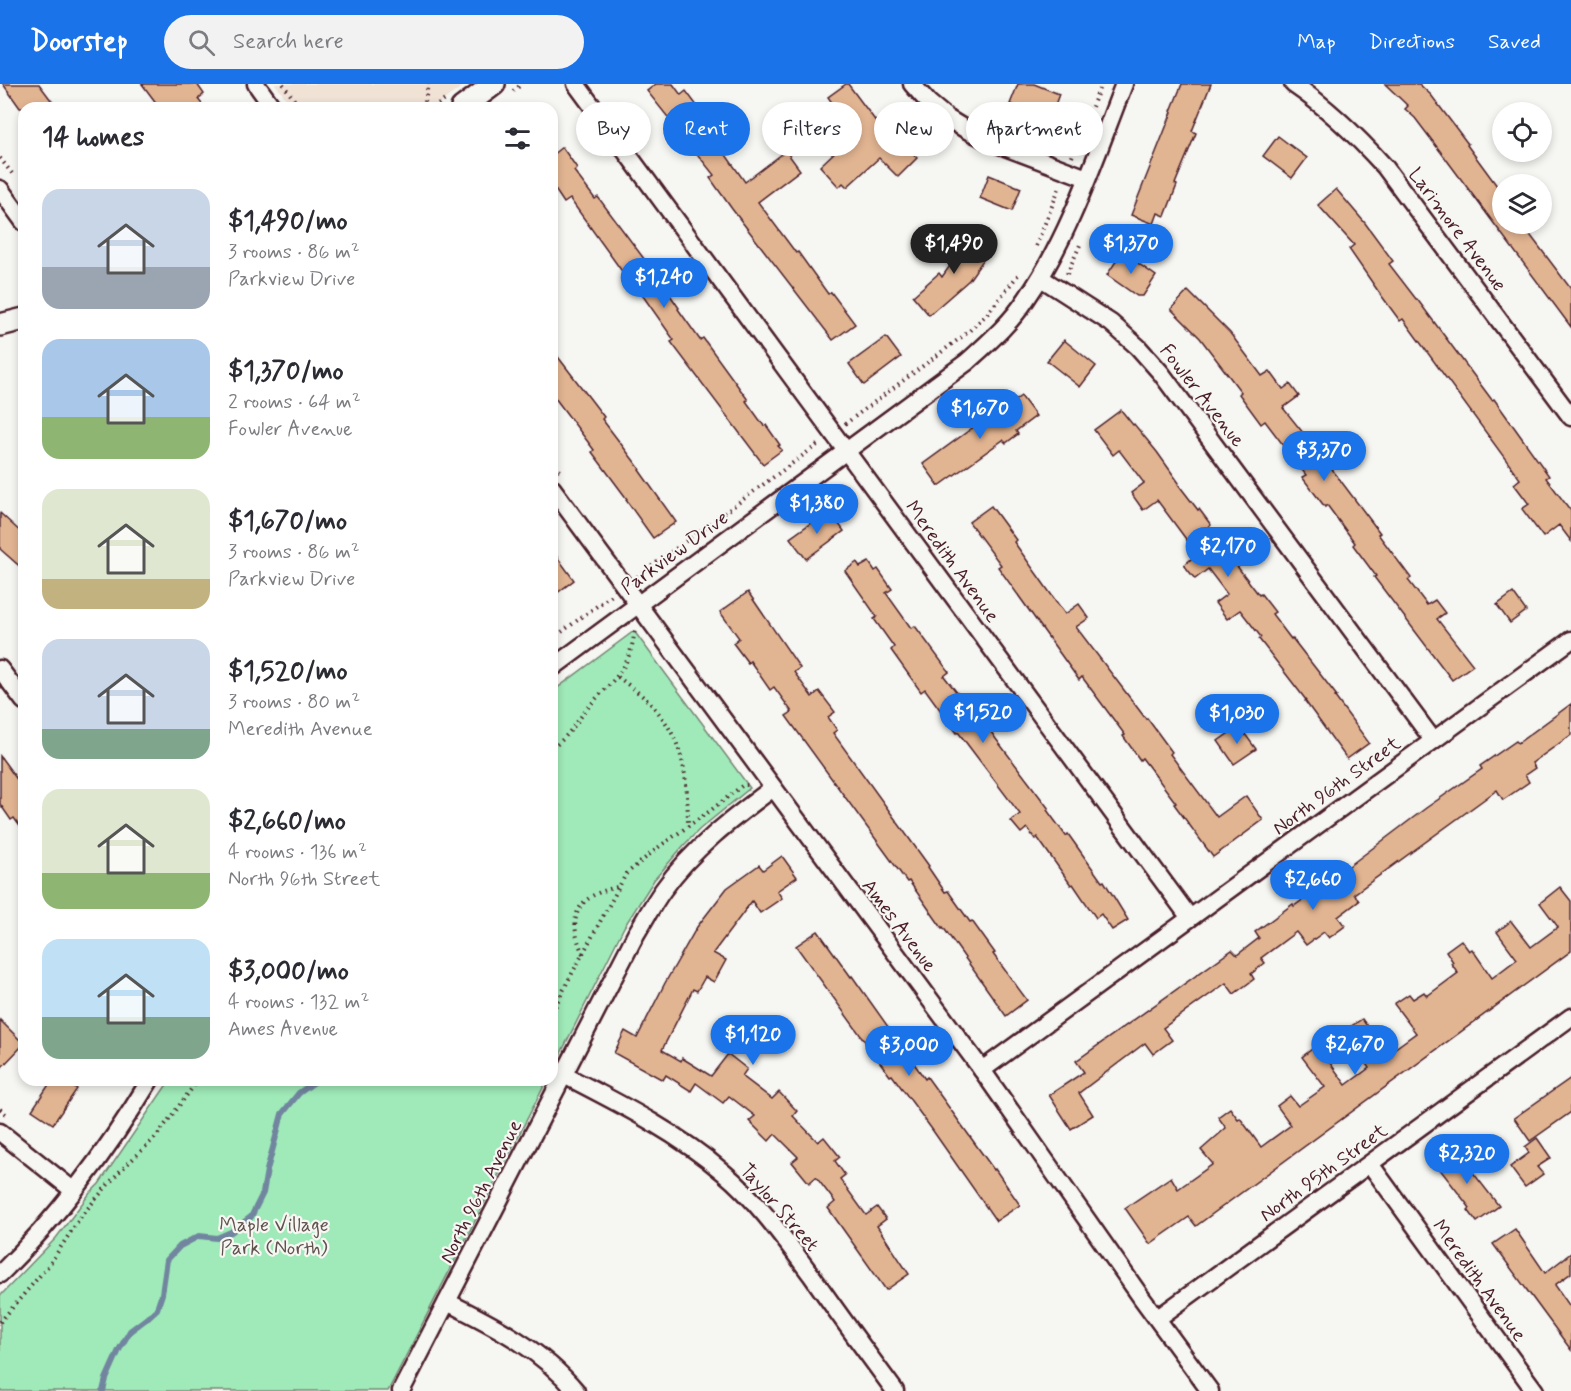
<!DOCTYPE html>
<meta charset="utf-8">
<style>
:root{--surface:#fff;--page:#f2f2f3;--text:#2b2b33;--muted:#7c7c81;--accent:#1a73e8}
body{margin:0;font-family:Mynerve,sans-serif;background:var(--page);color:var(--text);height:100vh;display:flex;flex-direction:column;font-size:22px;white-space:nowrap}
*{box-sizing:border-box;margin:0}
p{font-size:20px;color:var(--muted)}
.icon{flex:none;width:33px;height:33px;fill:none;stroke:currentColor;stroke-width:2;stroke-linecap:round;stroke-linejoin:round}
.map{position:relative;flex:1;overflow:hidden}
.side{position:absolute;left:18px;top:18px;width:540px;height:984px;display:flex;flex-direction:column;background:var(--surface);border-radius:18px;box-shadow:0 3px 9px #0003}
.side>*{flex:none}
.guide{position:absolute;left:576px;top:18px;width:570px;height:54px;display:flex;gap:12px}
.fabs{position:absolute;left:1492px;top:18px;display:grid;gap:12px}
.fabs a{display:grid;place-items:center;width:60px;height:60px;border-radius:50%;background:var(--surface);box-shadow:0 3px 9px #0003;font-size:30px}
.price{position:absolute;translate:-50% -51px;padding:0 14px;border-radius:21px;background:var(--accent);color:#fff;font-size:20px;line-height:39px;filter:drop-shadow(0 2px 3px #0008)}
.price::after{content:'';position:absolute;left:50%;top:36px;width:18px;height:14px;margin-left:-9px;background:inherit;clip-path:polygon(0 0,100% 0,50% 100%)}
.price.on{background:#222;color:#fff}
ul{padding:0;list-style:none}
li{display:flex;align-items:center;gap:18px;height:150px;padding:0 24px}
li span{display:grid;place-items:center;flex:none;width:168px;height:120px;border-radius:18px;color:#555}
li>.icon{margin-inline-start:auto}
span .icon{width:72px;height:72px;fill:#fffc;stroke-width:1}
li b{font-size:26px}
h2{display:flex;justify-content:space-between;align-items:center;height:72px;padding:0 24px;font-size:26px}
.tag{padding:0 21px;border-radius:27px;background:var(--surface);box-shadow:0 3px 9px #0003;font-size:21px;line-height:54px}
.tag.on{background:var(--accent);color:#fff}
header{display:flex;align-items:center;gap:36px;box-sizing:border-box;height:84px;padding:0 30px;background:var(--accent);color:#fff}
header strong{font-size:28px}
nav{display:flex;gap:33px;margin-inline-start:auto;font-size:21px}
.search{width:420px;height:54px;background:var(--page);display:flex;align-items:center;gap:15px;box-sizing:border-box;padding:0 21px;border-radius:33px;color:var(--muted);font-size:22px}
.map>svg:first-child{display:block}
.built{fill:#f0e2d5}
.green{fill:#a0eab9;stroke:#758472;stroke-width:1.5}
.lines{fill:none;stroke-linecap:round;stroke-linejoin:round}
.stream{stroke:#71859f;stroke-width:6}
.building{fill:#e2b592;stroke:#4a1f2b;stroke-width:1.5}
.minor-casing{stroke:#4a1f2b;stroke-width:21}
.tertiary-casing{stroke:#4a1f2b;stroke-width:26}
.path{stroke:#4a1f2b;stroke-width:4;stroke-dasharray:1.5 4.5;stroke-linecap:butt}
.minor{stroke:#f6f6f2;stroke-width:16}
.tertiary{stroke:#f6f6f2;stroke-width:21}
.labels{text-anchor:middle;stroke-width:4.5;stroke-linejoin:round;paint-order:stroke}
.street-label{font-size:20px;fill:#4a1f2b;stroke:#f6f6f2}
.park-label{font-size:20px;fill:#60524e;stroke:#f6f6f2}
</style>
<header>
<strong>Doorstep</strong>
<div class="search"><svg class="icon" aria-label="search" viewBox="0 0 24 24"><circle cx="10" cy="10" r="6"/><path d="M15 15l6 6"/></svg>Search here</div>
<nav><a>Map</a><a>Directions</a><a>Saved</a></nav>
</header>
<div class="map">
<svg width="1571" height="1307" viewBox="0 0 1571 1307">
<rect width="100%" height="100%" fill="#f6f6f2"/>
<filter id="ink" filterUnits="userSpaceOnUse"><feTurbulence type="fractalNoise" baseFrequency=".0167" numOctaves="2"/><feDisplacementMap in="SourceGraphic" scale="12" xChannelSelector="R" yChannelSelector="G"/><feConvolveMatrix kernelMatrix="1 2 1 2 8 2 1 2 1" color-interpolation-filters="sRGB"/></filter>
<g filter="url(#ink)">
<polygon class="built" points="275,0 466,0 433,24 293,24"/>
<g class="green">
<polygon points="634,547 750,704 700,745 684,761 654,796 624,843 552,987 552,608"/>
<polygon points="170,996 547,996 388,1307 0,1307 0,1212 56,1154 90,1109 99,1100"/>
</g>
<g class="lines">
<polyline class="stream" points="103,1307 106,1295 119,1266 130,1247 146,1235 157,1225 162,1210 167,1176 180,1162 199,1152 217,1154 231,1148 251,1133 263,1109 267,1086 282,1030 299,1009 317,996"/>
</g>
<g class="building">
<polygon points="3,0 39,0 57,24 20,24"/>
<polygon points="142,0 197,0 204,10 198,15 205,24 160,24"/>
<polygon points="656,0 673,0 681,11 686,7 731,67 726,71 745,98 786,67 800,86 758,118 796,169 798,168 828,210 831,208 855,240 833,256 732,125 710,94 714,91 647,7"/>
<polygon points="846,0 848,0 880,43 883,41 917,74 898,93 879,74 847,103 843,99 839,103 820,82 854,50 828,13"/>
<polygon points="1018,0 1034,0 1059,10 1050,35 1010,20"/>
<polygon points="1182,0 1211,0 1192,47 1196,49 1175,100 1177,101 1165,132 1158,129 1154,140 1131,131 1172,28 1171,27"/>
<polygon points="1385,0 1419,0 1431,11 1468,60 1467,61 1503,110 1503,140 1522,140 1571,205 1571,243 1446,75 1415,34 1405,25 1408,22"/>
<polygon points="1278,52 1307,74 1292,94 1263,72"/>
<polygon points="562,63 577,84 574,87 595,115 598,113 659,195 679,224 678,225 700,256 703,254 748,316 746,317 764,342 766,341 780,361 778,362 782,366 763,380 671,258 674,256 631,195 629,197 570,115 564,119 552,101 552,71"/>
<polygon points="989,91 1021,104 1012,127 980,114"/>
<polygon points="1336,105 1365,139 1393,177 1389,180 1416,215 1417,215 1492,316 1494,315 1549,392 1546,394 1571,427 1571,457 1559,441 1543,453 1522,425 1529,420 1514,400 1520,395 1403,235 1400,237 1378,207 1349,165 1354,161 1318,121"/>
<polygon points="974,148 993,162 969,196 929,231 913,212 939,189 942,193"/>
<polygon points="1122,168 1156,192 1143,212 1137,212 1107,191"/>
<polygon points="1188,207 1230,249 1262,292 1270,287 1283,305 1290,300 1299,312 1283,324 1325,376 1380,449 1378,450 1411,494 1408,496 1427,521 1435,516 1445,529 1437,535 1473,581 1452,596 1374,493 1376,492 1353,461 1355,459 1327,421 1325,423 1302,393 1306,391 1265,337 1261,340 1239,310 1241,308 1200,254 1171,225"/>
<polygon points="886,253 901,273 864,301 849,280"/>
<polygon points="1064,256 1096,282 1080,303 1047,277"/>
<polygon points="552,265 604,333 602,335 640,385 639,386 676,438 653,454 626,416 627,415 592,368 594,366 552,310"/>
<polygon points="1021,312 1036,332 1016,347 1018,350 1006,359 1003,356 939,402 923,380 975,342 974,340 995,324 998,329"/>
<polygon points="1121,326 1133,341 1134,340 1157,368 1179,399 1178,400 1198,426 1199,425 1211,441 1208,444 1259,511 1261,510 1275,528 1272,530 1291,555 1292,554 1337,612 1335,613 1369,659 1347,675 1305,617 1306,616 1259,555 1261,553 1240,526 1227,535 1215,519 1227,510 1208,485 1195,495 1184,481 1197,470 1157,416 1143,426 1131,409 1144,399 1119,366 1113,371 1094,346"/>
<polygon points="991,422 1016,456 1014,458 1065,530 1079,520 1089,534 1076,543 1146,635 1147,634 1172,668 1170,670 1217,733 1246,712 1263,736 1213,773 1174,720 1176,719 1158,695 1142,674 1140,676 1123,652 1125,651 1082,593 1079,596 998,483 1001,481 969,438"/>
<polygon points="829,426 844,447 806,475 790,454"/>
<polygon points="0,429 24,451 24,486 0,465"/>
<polygon points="552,466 574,496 552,513"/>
<polygon points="857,478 860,483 869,478 875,487 878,485 892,505 886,509 911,544 915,542 949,588 944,592 962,615 966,612 996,655 1049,725 1047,726 1066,752 1068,750 1102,798 1104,797 1128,836 1112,846 1101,830 1096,834 1073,800 1071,801 1037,753 1035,755 1027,744 1021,749 1011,737 1020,730 958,648 957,649 925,605 921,608 891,566 894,563 874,535 877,533 845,487"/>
<polygon points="748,508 800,584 794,588 812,613 819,607 835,628 828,633 837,646 833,649 929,782 928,783 945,808 948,807 970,838 972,837 995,869 993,870 1027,916 1006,932 943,843 942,844 909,797 907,798 786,632 792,628 774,603 770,606 750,577 748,579 733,559 739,554 720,528"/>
<polygon points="1513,509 1526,527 1510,539 1497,521"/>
<polygon points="1571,620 1571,651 1532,679 1535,684 1525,691 1529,698 1503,716 1497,706 1354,810 1359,817 1338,833 1345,842 1329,854 1324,848 1306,861 1296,848 1261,874 1265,879 1251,890 1254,895 1234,910 1226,899 1163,944 1172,956 1153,970 1145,959 1079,1009 1093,1031 1071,1045 1049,1011 1084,988 1076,977 1232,866 1237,871 1259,854 1255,848 1293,820 1294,822 1345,785 1426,724 1482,685 1480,682 1516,657 1518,659"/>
<polygon points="1239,642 1256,665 1234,680 1218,657"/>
<polygon points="0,672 24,705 24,748 14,734 11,736 0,720"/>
<polygon points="782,772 797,793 777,807 782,814 760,829 752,817 713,869 726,876 714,898 705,893 697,907 693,905 662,966 681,977 682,974 711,992 728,970 747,985 742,992 772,1015 779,1008 797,1027 793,1032 818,1058 824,1053 840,1073 835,1077 845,1091 840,1095 866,1131 877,1123 886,1135 877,1142 909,1190 886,1206 828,1124 835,1118 816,1093 809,1099 792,1078 798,1073 775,1050 769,1057 749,1037 755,1032 729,1012 723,1019 696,999 691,1007 666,991 663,996 614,969 625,947 637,954 665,899 697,843 727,804 759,781 763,786"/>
<polygon points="1560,803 1571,817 1571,867 1196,1142 1189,1133 1150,1160 1125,1124 1171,1093 1178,1105 1213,1080 1201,1066 1226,1044 1218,1033 1230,1024 1238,1035 1240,1034 1261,1063 1291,1041 1277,1022 1290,1012 1298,1022 1325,1003 1302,973 1317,961 1346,1001 1369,984 1344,947 1362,935 1387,970 1416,949 1394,920 1409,910 1413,915 1424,908 1427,912 1458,889 1451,879 1453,878 1446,867 1461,856 1469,867 1472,865 1492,894 1517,875 1497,848 1511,837 1531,863 1558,843 1540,819"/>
<polygon points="818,847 851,893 852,892 925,995 927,993 994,1086 995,1085 1020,1121 996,1137 931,1044 892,991 890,992 796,862"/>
<polygon points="0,936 24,960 0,985"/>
<polygon points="1571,994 1571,1028 1530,1057 1514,1034"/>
<polygon points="52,996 65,996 77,1005 53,1040 32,1026"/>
<polygon points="1537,1054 1551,1074 1537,1083 1543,1090 1525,1103 1510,1083 1529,1069 1525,1063"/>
<polygon points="1454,1064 1499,1122 1477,1138 1468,1126 1470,1124 1435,1079"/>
<polygon points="1515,1145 1545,1189 1571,1169 1571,1189 1555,1201 1571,1224 1571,1266 1493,1160"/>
</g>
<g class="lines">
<defs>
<g id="minor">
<polyline points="256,0 273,24"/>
<polyline points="576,0 1190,834"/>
<polyline points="912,0 929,19 947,34 965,45 989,57 1087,94"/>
<path d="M1293,0C1327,23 1357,52 1385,83L1571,333"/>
<polyline points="0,105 24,138"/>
<polyline points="1041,194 1111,239 1138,263 1161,289 1433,656"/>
<polyline points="552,404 982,986 1141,1213 1210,1307"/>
<path d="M552,584L967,278C989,258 1011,239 1027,214C1070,152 1096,71 1124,0"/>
<polyline points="0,585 24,617"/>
<polyline points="982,986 1571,556"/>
<path d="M564,991C620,1020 675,1047 723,1088C758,1117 785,1156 812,1192C839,1231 867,1269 895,1307"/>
<polyline points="0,1048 74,1107"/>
<polyline points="1370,1080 1535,1307"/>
<path d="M0,1190C59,1132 108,1066 150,996"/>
<path d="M447,1218C494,1241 542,1266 576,1307"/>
<polyline points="1158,1234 1571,933"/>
<path d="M401,1307L636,850C645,835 653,820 663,806C692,765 733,734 773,704"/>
</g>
<g id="tertiary">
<polyline points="462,24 494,0"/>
<polyline points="0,241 24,235"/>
</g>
</defs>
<use href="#minor" class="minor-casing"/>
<use href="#tertiary" class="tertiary-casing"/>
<g class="path">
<polyline points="283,0 300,24"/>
<polyline points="513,7 522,0"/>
<polyline points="424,24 428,0"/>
<polyline points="433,24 445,16"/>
<polyline points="1072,73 1101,0"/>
<polyline points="0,74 14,92"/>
<polyline points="1036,162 1060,102"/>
<polyline points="1067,190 1080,161"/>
<polyline points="845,340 967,249 988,229 1018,191"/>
<polyline points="552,376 561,388"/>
<polyline points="637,493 820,359"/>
<polyline points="552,555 612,511"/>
<path d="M618,593C627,600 638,608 647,616C685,654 687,690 688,741"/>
<path d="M552,664C566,655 576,639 586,626C612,595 630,589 635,544"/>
<path d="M583,870C566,832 577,812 617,803"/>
<polyline points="552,934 556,921 568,897 626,790 660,762 710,727 743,701 748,701"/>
<polyline points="552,957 554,963 558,967"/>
<polyline points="0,1025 7,1031"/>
<polyline points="0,1238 49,1181 82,1131 119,1088 156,1053 198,996"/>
</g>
<use href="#minor" class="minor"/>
<use href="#tertiary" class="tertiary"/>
</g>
</g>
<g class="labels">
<g class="street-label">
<text transform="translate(1458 145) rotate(53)" y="7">Larimore Avenue</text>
<text transform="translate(1203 311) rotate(52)" y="7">Fowler Avenue</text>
<text transform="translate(674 468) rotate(-36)" y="7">Parkview Drive</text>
<text transform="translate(953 477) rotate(54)" y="7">Meredith Avenue</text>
<text transform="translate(1336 701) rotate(-36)" y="7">North 96th Street</text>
<text transform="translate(900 841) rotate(53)" y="7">Ames Avenue</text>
<text transform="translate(1323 1088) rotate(-36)" y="7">North 95th Street</text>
<text transform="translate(480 1107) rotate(-63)" y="7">North 96th Avenue</text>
<text transform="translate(780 1123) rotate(49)" y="7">Taylor Street</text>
<text transform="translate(1480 1196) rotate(54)" y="7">Meredith Avenue</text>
</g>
<g class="park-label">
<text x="274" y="1147">Maple Village<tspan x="274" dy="23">Park (North)</tspan></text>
</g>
</g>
</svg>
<div class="fabs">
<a><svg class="icon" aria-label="locate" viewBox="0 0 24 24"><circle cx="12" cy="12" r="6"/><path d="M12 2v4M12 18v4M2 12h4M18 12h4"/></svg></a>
<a><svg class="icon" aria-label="layers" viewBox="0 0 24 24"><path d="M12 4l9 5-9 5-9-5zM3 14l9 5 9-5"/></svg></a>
</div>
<b class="price on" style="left:954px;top:191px">$1,490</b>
<b class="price" style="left:1131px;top:191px">$1,370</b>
<b class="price" style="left:664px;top:225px">$1,240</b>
<b class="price" style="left:980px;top:356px">$1,670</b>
<b class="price" style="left:1324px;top:398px">$3,370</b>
<b class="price" style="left:817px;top:451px">$1,380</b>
<b class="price" style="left:1228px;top:494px">$2,170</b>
<b class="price" style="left:983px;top:660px">$1,520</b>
<b class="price" style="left:1237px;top:661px">$1,030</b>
<b class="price" style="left:1313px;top:827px">$2,660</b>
<b class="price" style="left:753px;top:982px">$1,120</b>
<b class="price" style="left:1355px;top:992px">$2,670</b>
<b class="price" style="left:909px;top:993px">$3,000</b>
<b class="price" style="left:1467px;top:1101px">$2,320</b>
<div class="guide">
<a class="tag">Buy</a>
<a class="tag on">Rent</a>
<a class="tag">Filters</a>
<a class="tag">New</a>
<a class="tag">Apartment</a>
</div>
<section class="side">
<h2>14 homes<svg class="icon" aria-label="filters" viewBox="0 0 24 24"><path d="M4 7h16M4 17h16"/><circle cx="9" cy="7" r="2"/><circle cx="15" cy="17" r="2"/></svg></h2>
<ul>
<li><span style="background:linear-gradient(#c9d6e8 65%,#9aa5b1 0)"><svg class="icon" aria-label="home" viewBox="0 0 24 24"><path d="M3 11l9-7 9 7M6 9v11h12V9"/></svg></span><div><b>$1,490/mo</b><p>3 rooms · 86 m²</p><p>Parkview Drive</p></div></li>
<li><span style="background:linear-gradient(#a9c7e8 65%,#8fb573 0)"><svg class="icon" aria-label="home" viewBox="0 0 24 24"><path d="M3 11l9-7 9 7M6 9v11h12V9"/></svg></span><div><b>$1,370/mo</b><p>2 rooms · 64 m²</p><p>Fowler Avenue</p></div></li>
<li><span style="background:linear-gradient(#dfe7d0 75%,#c2b280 0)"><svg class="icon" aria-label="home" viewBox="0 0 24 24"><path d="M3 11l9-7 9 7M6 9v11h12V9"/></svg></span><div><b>$1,670/mo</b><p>3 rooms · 86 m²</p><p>Parkview Drive</p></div></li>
<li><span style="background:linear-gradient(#c9d6e8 75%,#7fa58c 0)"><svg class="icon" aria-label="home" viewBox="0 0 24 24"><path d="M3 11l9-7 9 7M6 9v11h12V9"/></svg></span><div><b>$1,520/mo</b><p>3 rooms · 80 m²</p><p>Meredith Avenue</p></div></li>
<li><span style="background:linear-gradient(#dfe7d0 70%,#8fb573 0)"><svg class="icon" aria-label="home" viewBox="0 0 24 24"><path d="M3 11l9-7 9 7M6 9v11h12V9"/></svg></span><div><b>$2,660/mo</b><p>4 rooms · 136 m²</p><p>North 96th Street</p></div></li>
<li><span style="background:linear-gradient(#bfe0f5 65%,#7fa58c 0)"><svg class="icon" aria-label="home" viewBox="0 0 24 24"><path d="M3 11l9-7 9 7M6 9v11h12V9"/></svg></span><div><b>$3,000/mo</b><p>4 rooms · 132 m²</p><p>Ames Avenue</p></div></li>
</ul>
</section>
</div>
